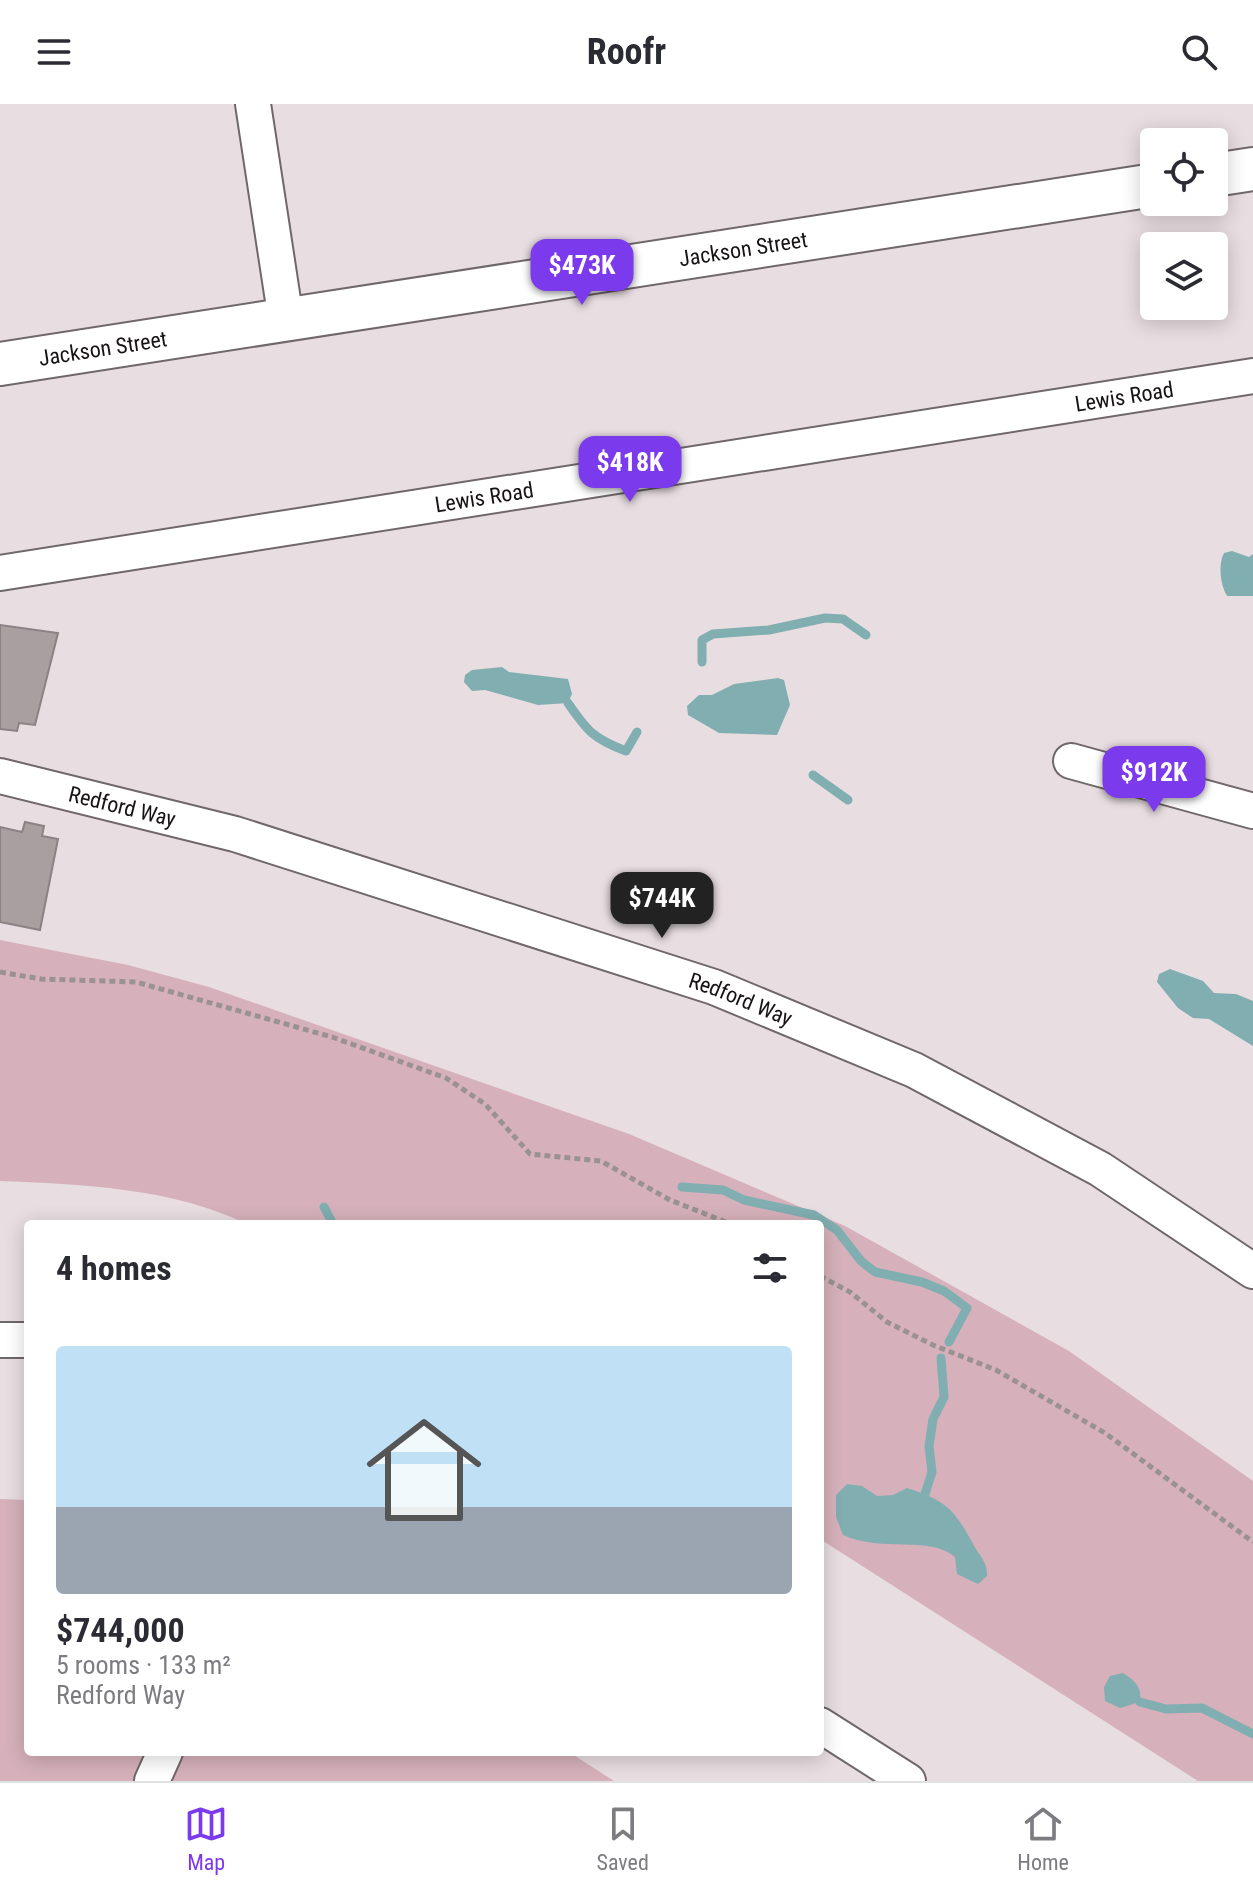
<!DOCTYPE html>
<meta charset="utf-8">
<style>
:root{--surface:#fff;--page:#f7f7f7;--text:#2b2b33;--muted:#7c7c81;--line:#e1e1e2;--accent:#7c3aed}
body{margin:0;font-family:"Roboto Condensed",sans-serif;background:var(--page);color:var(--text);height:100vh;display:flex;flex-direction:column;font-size:30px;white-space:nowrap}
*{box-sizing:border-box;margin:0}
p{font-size:26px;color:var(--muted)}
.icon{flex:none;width:44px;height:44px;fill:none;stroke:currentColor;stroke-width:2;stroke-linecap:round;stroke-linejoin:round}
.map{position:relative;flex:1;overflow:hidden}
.details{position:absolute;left:24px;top:1116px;width:800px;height:536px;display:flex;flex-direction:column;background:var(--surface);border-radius:8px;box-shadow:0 4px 20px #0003}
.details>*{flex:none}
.tools{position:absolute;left:1140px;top:24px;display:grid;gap:16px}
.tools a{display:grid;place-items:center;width:88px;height:88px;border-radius:8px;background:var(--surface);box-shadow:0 4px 20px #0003;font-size:40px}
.price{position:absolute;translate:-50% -68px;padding:0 18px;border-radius:16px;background:var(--accent);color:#fff;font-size:26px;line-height:52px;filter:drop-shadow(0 2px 4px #0008)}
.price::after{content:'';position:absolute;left:50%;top:48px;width:24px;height:18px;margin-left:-12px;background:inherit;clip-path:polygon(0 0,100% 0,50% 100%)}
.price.on{background:#222;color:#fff}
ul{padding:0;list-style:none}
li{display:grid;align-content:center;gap:16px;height:424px;padding:0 32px}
li span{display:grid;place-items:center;height:248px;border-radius:8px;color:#555}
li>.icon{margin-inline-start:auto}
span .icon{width:144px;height:144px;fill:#fffc;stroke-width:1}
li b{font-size:34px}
h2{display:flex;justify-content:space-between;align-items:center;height:96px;padding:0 32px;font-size:34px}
header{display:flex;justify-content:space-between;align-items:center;height:104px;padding:0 32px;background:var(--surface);font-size:36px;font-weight:700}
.tab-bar{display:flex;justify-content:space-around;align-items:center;height:112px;border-top:2px solid var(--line);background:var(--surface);font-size:22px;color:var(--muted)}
.tab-bar a{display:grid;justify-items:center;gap:4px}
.tab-bar .on{color:var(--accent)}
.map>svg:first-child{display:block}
.green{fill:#d6b1bb}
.water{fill:#81aeb1}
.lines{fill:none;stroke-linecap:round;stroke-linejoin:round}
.stream{stroke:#81aeb1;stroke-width:9}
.building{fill:#a99fa1;stroke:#8c8184;stroke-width:2}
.minor-casing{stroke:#706769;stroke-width:38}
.major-casing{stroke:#706769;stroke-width:46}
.path{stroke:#9a9193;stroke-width:5;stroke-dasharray:6 4;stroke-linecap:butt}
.minor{stroke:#fff;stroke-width:34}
.major{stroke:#fff;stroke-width:42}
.labels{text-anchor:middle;stroke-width:6;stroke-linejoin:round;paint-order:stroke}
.street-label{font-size:22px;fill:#171314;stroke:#fff}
</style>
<header><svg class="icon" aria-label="menu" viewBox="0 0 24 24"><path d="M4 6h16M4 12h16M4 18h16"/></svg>Roofr<svg class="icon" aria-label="search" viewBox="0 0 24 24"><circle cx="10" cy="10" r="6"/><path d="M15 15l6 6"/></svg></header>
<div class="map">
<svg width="1253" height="1677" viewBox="0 0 1253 1677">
<rect width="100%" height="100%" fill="#e8dde0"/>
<g class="green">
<path d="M0,836L128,861L209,883L629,1030L845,1122L1069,1247L1253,1377V1677H1198L820,1435V1120H246C175,1084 78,1080 0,1077Z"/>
<polygon points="0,1395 28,1396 28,1648 569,1648 614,1677 0,1677"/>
</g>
<g class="water">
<path d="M1232,447L1249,453L1253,450V492H1227C1220,480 1218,460 1224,449Z"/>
<polygon points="502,563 509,568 568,575 572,590 568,599 538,601 485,586 472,587 464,578 465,571 472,566"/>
<polygon points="778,574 784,576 790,601 777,631 719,629 688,611 687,602 699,591 712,591 734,580"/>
<polygon points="1170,865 1203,877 1214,889 1236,890 1253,897 1253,942 1209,915 1193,914 1178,904 1157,878 1159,870"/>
<path d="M847,1380L862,1382L877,1392L893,1391L907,1384C945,1396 954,1405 972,1438C978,1451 988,1457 987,1472L978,1480L957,1470L955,1453C929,1431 883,1449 843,1431L836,1413V1391Z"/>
<path d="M1123,1569C1135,1577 1142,1583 1140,1598L1120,1604L1105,1597L1104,1583L1110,1572Z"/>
</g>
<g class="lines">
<g class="stream">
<polyline points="702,558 702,536 713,530 769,526 825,514 843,515 866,531"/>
<path d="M568,599C587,627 594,635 626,647L637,628"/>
<polyline points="813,671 848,696"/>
<polyline points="682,1083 723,1086 744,1096 814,1111 837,1126 861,1157 875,1168 922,1178 944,1187 967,1204 949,1238"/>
<polyline points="324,1103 333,1120"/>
<polyline points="925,1390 932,1368 929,1342 933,1315 944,1293 941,1254"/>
<polyline points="1140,1598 1166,1605 1202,1604 1253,1630"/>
</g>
</g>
<g class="building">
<polygon points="0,521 58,529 35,621 19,619 17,627 0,625"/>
<polygon points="25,718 44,722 42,732 58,735 40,826 0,818 0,723 22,728"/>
</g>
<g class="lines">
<defs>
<g id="minor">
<polyline points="253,0 286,216"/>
<path id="s1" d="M0,469L1253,272"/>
<polyline points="1071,657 1253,707"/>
<path id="s2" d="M0,672L235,730L714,883L914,966L1100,1065L1253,1167"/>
<polyline points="0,1236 28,1236"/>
<polyline points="820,1621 908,1677"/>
<polyline points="152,1677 165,1648"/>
</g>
<g id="major">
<polyline points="1214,71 1253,65"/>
<path id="s3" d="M0,260L1154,81"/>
</g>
</defs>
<use href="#minor" class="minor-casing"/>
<use href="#major" class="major-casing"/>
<g class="path">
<polyline points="0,868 41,875 136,878 332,933 446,974 485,1000 530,1050 601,1057 670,1096 731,1120"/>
<polyline points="820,1172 850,1188 887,1218 933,1241 996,1266 1105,1329 1253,1438"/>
</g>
<use href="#minor" class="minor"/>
<use href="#major" class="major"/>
</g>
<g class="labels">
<g class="street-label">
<text dy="8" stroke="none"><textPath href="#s3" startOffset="752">Jackson Street</textPath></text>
<text dy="8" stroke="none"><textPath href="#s3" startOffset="104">Jackson Street</textPath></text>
<text dy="8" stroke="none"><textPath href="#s1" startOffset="1138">Lewis Road</textPath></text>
<text dy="8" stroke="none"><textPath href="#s1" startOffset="490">Lewis Road</textPath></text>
<text dy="8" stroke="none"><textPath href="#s2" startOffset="126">Redford Way</textPath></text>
<text dy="8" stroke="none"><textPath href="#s2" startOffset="774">Redford Way</textPath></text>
</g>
</g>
</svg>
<div class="tools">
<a><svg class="icon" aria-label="locate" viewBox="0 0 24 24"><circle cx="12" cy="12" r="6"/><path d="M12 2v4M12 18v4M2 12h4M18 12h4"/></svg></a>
<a><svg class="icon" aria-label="layers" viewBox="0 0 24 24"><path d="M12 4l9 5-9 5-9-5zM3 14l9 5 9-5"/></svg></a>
</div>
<b class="price" style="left:582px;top:203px">$473K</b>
<b class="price" style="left:630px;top:400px">$418K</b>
<b class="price" style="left:1154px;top:710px">$912K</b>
<b class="price on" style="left:662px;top:836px">$744K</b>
<section class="details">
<h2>4 homes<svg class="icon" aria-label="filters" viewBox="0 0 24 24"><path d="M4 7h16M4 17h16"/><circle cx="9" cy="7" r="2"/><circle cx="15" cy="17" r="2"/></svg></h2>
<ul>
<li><span style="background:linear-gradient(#bfe0f5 65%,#9aa5b1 0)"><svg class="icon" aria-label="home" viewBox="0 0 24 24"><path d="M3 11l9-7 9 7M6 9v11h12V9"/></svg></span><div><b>$744,000</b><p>5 rooms · 133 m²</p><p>Redford Way</p></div></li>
</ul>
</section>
</div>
<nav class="tab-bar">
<a class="on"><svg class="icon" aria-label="map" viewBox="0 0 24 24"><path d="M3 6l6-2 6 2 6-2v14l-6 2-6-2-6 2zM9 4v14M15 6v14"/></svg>Map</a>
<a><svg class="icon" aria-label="saved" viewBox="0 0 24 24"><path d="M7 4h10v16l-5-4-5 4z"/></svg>Saved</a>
<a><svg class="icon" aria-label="home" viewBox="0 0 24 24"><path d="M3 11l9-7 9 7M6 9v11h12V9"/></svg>Home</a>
</nav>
